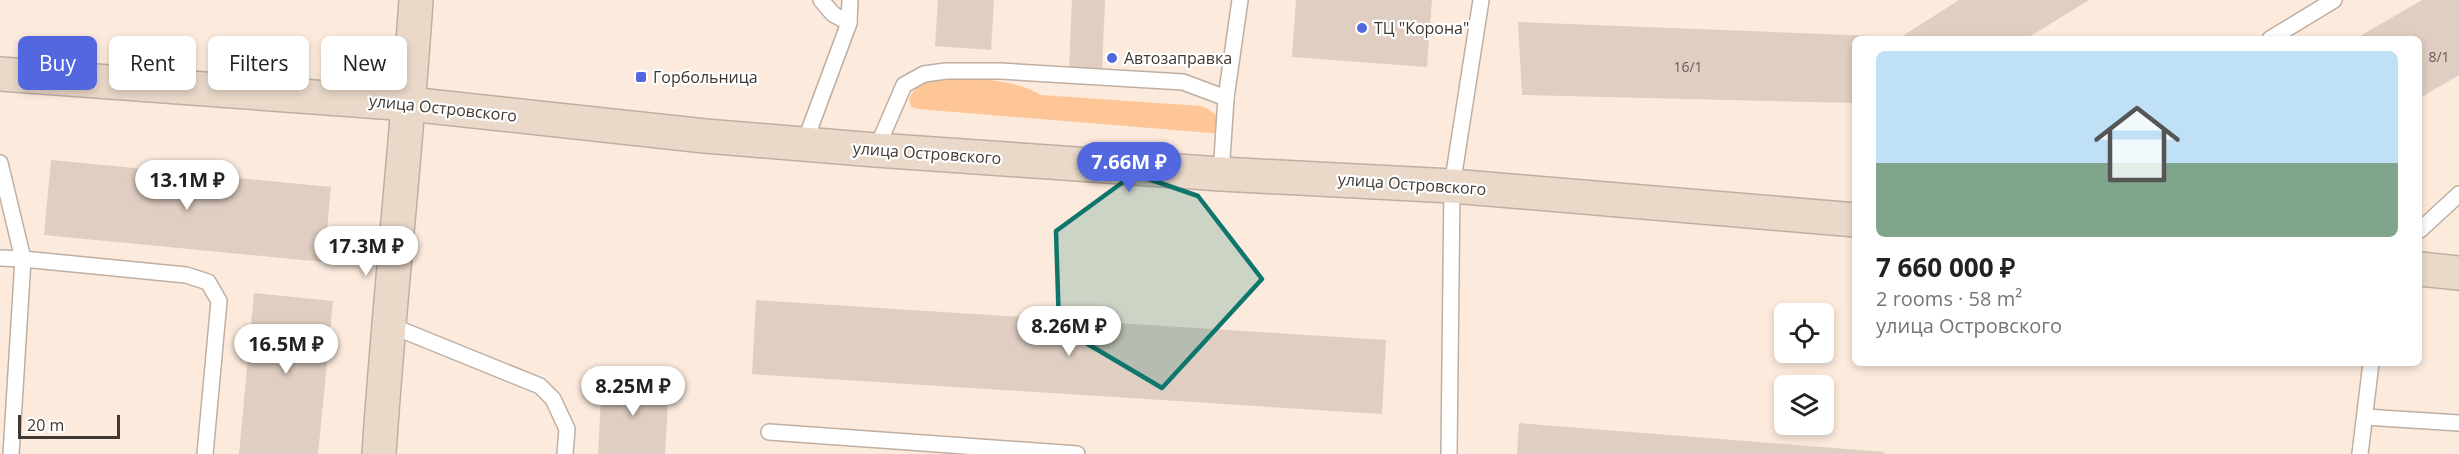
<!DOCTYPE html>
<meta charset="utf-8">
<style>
:root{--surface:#fff;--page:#f6f6f6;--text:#222;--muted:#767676;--accent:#5368de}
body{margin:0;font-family:"Open Sans",sans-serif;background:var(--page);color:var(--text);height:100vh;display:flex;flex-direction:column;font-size:22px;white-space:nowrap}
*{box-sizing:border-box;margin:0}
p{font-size:20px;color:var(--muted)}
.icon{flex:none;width:33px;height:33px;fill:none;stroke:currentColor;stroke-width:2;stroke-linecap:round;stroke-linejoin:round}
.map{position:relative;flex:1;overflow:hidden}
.drawer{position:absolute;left:1852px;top:36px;width:570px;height:330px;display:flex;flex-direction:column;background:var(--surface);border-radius:9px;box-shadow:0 3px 9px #0003}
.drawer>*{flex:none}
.top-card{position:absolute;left:18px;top:36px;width:570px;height:54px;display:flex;gap:12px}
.fabs{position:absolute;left:1774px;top:303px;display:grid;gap:12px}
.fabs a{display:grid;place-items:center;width:60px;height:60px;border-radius:9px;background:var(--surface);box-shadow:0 3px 9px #0003;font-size:30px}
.scale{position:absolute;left:18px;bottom:15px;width:102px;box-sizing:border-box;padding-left:6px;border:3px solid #3e3732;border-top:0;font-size:16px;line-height:21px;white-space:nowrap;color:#3e3732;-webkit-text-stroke:4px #fff;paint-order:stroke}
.price{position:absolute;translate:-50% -51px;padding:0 14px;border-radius:21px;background:#fff;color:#222;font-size:20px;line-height:39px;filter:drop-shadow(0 2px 3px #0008)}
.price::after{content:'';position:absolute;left:50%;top:36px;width:18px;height:14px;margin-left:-9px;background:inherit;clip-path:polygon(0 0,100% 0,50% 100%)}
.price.selected{background:var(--accent);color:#fff}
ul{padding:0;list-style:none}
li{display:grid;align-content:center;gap:12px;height:318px;padding:0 24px}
li span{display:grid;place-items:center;height:186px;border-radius:9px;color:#555}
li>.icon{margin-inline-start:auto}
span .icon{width:108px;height:108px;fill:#fffc;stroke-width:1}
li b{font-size:26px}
.pill{padding:0 21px;border-radius:9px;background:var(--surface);box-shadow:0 3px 9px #0003;font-size:21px;line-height:54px}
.pill.selected{background:var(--accent);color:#fff}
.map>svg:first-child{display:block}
.green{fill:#fec696}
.building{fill:#dfcec1}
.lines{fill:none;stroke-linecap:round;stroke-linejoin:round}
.service-casing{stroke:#bfafa2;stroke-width:18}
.secondary-casing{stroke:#bfafa2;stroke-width:36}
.service{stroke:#fff;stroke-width:15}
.secondary{stroke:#ead9c9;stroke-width:33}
.marked{fill:#0f766e;fill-opacity:0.2;stroke:#0f766e;stroke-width:4.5;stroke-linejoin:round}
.poi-dot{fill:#5368de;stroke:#fff;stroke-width:2}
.labels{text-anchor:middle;stroke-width:4.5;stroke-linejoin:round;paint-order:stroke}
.number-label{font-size:14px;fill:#665d56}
.poi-label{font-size:16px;fill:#3e3732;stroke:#fff;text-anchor:start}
.street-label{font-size:16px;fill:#3e3732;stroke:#fff}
</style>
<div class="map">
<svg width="2459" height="454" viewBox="0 0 2459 454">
<rect width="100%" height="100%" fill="#fcebdd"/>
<path class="green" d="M940,77C974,80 1011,77 1041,95L1201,106C1216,112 1222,119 1223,134L918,109L911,107L909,99C915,85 927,81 940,77Z"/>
<g class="building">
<polygon points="938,0 994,0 991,50 935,46"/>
<polygon points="1072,0 1105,0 1102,72 1069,71"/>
<polygon points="1296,0 1432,0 1427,67 1292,57"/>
<polygon points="1959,0 2089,0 2026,39 1856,39 1856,103 1522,95 1518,22 1901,37"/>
<polygon points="2422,0 2459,0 2459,75 2420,98 2420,39 2355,39"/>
<polygon points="51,160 331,187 324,262 44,235"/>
<polygon points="254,293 333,301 318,454 239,454"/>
<polygon points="756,300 1386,340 1382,414 752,374"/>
<polygon points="602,379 669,383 665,454 598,454"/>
<polygon points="1519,423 1884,452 1884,454 1517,454"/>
</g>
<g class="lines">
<defs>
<g id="service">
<polyline points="821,0 833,14 849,23"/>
<polyline points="2270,39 2334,0"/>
<polyline points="804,144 849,23 850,0"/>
<polyline points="876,150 904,85 924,74 946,71 1000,71 1183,82 1226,98"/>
<polyline points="0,163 23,259 0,258"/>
<polyline points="1221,174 1226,98 1240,0"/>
<polyline points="2420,230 2459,194"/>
<polyline points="387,324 540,386 553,399 567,429 565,454"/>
<polyline points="2365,417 2459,423"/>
<polyline points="769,432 1077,454"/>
<polyline points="11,454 23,259 186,275 208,282 219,301 205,454"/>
<polyline points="1449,454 1452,186 1481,0"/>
<polyline points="2360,454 2371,363"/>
</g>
<g id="secondary">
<polyline points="0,74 409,104 705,136 876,150 1221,174 1452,186 1856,220"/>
<polyline points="2420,269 2459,273"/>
<path d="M379,454C389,302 406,152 416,0"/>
</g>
</defs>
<use href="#service" class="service-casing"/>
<use href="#secondary" class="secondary-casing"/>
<use href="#service" class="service"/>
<use href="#secondary" class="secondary"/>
</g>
<path class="marked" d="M1134,174L1198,196L1262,279L1162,388L1059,327L1056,231Z"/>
<g class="poi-dot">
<circle cx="1362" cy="28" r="6"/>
<circle cx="1112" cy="58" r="6"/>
<rect x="635" y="71" width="12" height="12" rx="3"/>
</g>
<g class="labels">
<g class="number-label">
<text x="2439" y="62">8/1</text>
<text x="1688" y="72">16/1</text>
</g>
<g class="poi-label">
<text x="1374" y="34">ТЦ "Корона"</text>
<text x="1124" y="64">Автозаправка</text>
<text x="653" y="83">Горбольница</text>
</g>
<g class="street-label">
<text transform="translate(443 108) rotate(6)" y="6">улица Островского</text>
<text transform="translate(927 153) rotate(4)" y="6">улица Островского</text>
<text transform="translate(1412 184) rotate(4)" y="6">улица Островского</text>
</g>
</g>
</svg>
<div class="fabs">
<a><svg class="icon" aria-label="locate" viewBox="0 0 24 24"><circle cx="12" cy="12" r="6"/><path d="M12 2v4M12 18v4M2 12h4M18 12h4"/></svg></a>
<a><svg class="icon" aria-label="layers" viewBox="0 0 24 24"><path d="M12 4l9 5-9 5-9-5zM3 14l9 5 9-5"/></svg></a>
</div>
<div class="scale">20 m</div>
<b class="price selected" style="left:1129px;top:193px">7.66M ₽</b>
<b class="price" style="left:187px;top:211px">13.1M ₽</b>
<b class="price" style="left:366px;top:277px">17.3M ₽</b>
<b class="price" style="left:1069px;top:357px">8.26M ₽</b>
<b class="price" style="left:286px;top:375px">16.5M ₽</b>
<b class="price" style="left:633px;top:417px">8.25M ₽</b>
<div class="top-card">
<a class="pill selected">Buy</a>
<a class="pill">Rent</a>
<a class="pill">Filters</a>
<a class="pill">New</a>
</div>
<section class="drawer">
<ul>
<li><span style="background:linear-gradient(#bfe0f5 60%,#7fa58c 0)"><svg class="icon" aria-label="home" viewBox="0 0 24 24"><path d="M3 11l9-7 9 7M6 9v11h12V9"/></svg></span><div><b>7 660 000 ₽</b><p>2 rooms · 58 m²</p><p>улица Островского</p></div></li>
</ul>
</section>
</div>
